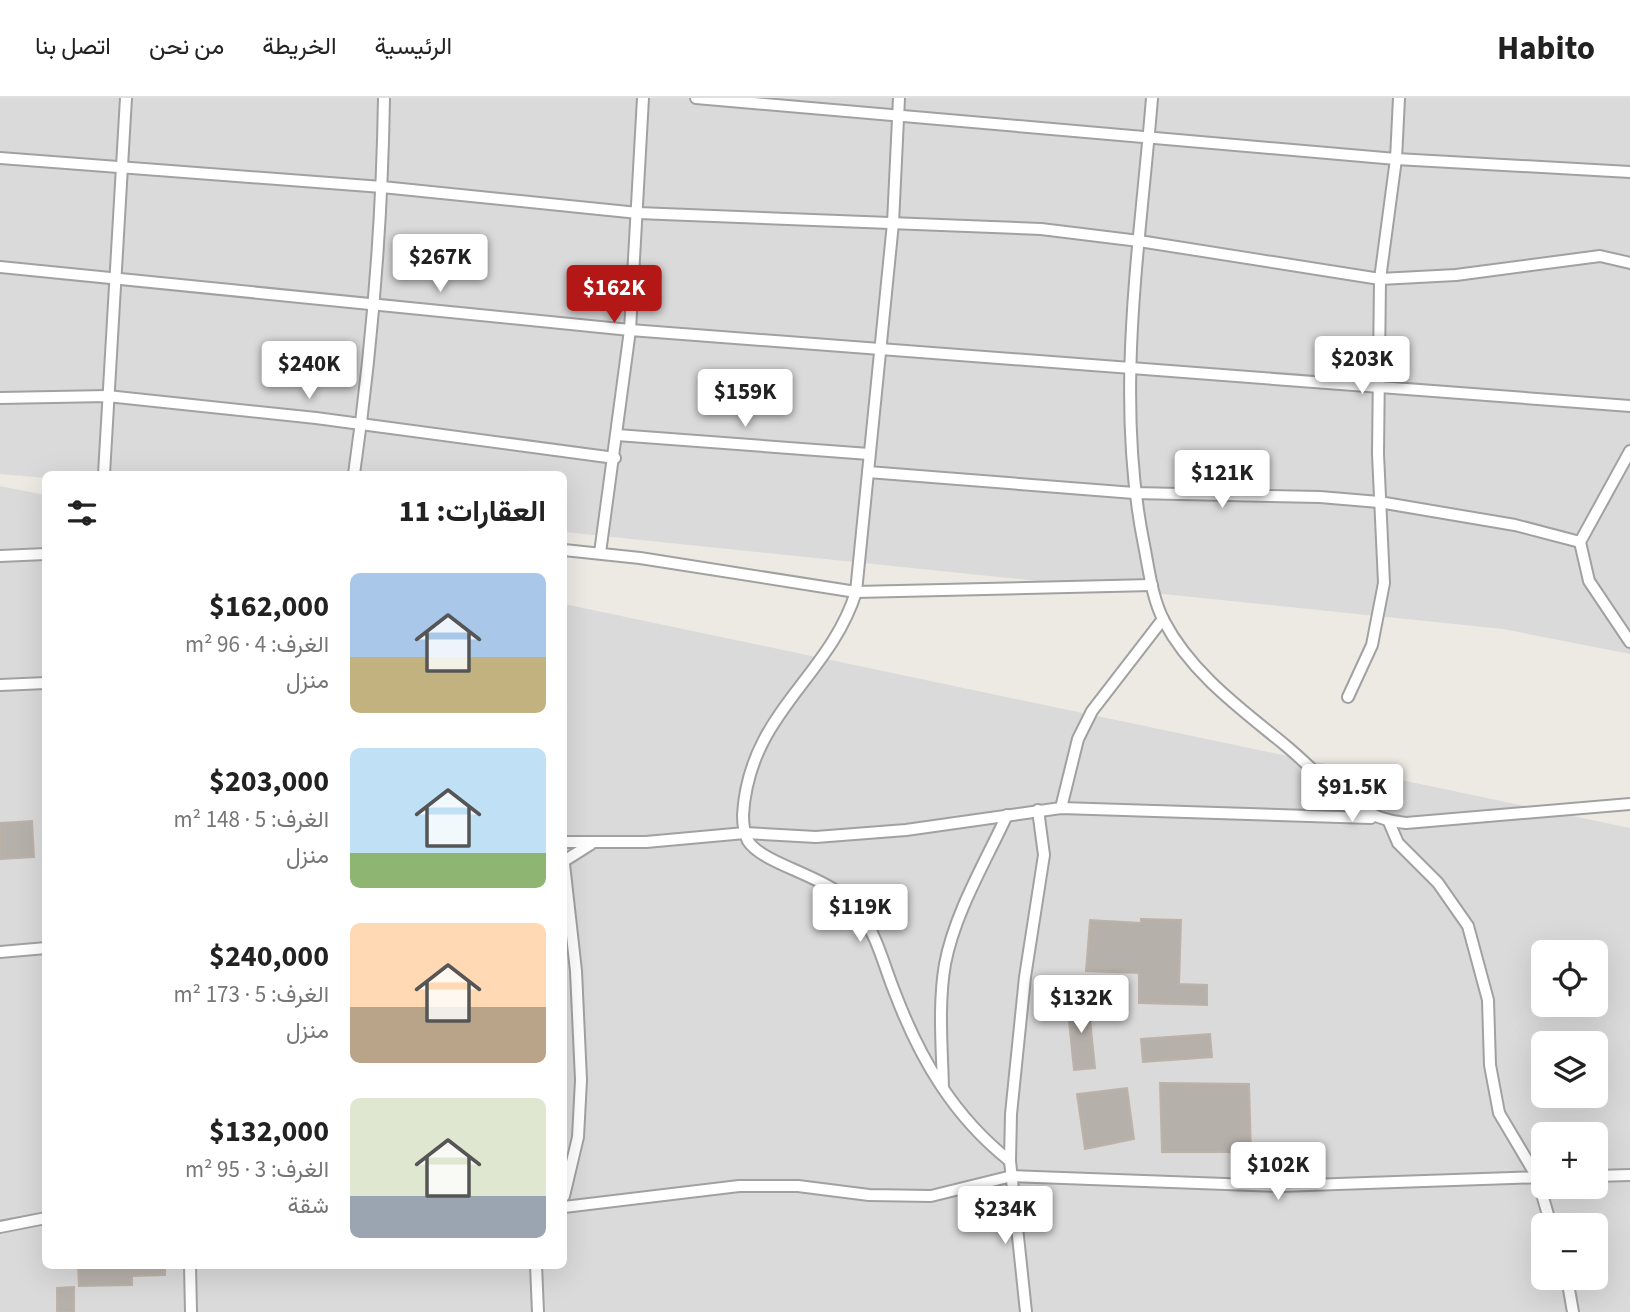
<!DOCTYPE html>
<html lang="ar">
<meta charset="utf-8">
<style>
:root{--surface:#fff;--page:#f2f2f2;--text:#222;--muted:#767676;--line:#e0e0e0;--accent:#b41816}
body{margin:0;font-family:"Source Sans 3",Vazirmatn,sans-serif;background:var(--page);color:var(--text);direction:rtl;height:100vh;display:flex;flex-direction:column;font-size:26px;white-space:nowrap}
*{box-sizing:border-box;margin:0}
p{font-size:23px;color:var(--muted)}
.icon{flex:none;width:38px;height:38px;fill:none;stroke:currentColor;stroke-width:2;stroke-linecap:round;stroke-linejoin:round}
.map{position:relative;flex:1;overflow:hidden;direction:ltr}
.drawer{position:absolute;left:42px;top:373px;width:525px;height:798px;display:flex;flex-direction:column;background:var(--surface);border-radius:10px;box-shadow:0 7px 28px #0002;direction:rtl}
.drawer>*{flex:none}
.fabs{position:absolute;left:1531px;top:842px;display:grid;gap:14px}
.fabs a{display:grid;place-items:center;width:77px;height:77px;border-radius:10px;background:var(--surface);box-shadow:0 7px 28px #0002;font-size:35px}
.price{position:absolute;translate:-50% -60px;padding:0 16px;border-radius:7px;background:#fff;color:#222;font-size:23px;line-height:46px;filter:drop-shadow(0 2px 4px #0008)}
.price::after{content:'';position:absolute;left:50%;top:42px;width:21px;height:16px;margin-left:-10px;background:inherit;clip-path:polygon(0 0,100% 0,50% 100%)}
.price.current{background:var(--accent);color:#fff}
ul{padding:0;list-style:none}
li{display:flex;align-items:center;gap:21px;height:175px;padding:0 21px}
li span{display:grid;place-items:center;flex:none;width:196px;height:140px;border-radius:10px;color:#555}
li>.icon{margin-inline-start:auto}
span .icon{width:84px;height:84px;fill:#fffc;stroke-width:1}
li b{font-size:30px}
h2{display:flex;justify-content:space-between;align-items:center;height:84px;padding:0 21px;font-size:30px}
header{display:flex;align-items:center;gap:42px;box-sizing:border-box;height:98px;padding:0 35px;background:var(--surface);border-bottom:2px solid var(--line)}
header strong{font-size:33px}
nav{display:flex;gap:38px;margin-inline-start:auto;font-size:24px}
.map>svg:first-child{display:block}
.residential{fill:#dbdada;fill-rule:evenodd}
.building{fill:#b6b0aa;stroke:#bdb2a8;stroke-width:2}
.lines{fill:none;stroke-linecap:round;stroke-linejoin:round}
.minor-casing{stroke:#a1a1a1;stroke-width:14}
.minor{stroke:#fff;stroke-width:10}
</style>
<header>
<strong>Habito</strong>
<nav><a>الرئيسية</a><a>الخريطة</a><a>من نحن</a><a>اتصل بنا</a></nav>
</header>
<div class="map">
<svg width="1630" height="1214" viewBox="0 0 1630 1214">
<rect width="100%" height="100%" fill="#edeae4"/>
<g class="residential">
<polygon points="0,0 1630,0 1630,556 1503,531 564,434 564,376 46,376 45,380 0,376"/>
<path d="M0,388L45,397L46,1167H564V506L1630,730V1214H0ZM1544,854H1596V906H1544ZM1544,945H1596V998H1544ZM1544,1036H1596V1088H1544ZM1544,1127H1596V1180H1544Z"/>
</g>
<g class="building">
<polygon points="32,723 34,759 0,761 0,725"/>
<polygon points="1141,821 1181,822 1179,886 1207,887 1207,907 1139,905 1139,875 1086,873 1090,822 1141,825"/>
<polygon points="1088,902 1095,970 1074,972 1067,904"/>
<polygon points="1210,936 1212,959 1143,964 1141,941"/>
<polygon points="1160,985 1249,986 1251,1054 1162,1054"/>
<polygon points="1127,990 1134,1041 1085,1051 1077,996"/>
<polygon points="78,1167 165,1167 165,1177 132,1178 132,1187 79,1188"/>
<polygon points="74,1189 74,1214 57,1214 57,1190"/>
</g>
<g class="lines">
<defs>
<g id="minor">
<polyline points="696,0 1396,61 1630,74"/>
<path d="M899,0L893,125L856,494C829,580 749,615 743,717C743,726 744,735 748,743C764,768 833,778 859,813C877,837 884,868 895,895C920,961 954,1019 1010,1063"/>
<path d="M1152,0C1140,149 1114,299 1144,447C1149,472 1152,500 1164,523C1191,575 1241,611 1285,647C1324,679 1353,721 1406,725L1630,706"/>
<polyline points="0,60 382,89 638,115 1041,131 1139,143 1380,181 1456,177 1600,158 1630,165"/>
<polyline points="0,169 630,232 1630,308"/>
<polyline points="0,300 107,298 316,320 615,360"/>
<polyline points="617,337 869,356"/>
<polyline points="1630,353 1580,444 1589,483 1630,544"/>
<polyline points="868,374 1134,395 1320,399 1379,404 1515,427 1580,444"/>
<polyline points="104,376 126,0"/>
<path d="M354,376C372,251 382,126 384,0"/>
<polyline points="564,452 640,460 856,494 1152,487"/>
<polyline points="600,455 630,232 643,0"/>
<polyline points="0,458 46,456"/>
<polyline points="0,587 46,585"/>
<polyline points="1348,599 1372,547 1384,485 1378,356 1380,181 1396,61 1399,0"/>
<polyline points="1061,710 1078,641 1092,613 1163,521"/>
<polyline points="1389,724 1398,745 1438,785 1468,828 1488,902 1490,967 1499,1015 1537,1079 1551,1127"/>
<polyline points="564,744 646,744 745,735 816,739 906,732 1061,710 1371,720"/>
<polyline points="564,763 591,746"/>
<polyline points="564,766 576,873 581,982 578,1039 564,1098"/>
<polyline points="0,854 46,850"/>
<path d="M943,990C942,949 938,907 945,866C955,814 985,765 1007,717"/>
<polyline points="1596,1078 1630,1077"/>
<polyline points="564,1109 739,1088 798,1088 869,1097 931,1098 1012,1078 1280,1088 1544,1079"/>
<polyline points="0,1129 46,1120"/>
<polyline points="190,1167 191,1214"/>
<polyline points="536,1167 538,1214"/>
<polyline points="1567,1180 1573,1214"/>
<polyline points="1026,1214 1010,1063 1011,1016 1025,879 1044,757 1038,712"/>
</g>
</defs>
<use href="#minor" class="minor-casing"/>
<use href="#minor" class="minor"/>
</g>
</svg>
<div class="fabs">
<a><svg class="icon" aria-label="locate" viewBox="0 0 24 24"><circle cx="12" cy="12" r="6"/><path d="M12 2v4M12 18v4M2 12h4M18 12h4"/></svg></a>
<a><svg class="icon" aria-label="layers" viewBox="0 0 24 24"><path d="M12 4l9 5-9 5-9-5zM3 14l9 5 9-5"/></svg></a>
<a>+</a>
<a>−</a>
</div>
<b class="price" style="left:440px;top:196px">$267K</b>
<b class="price current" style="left:614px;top:227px">$162K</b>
<b class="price" style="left:1362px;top:298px">$203K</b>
<b class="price" style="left:309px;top:303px">$240K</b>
<b class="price" style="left:745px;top:331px">$159K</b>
<b class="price" style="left:1222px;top:412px">$121K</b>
<b class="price" style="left:1352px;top:726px">$91.5K</b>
<b class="price" style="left:860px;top:846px">$119K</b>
<b class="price" style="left:1081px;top:937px">$132K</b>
<b class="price" style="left:1278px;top:1104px">$102K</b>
<b class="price" style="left:1005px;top:1148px">$234K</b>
<section class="drawer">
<h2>العقارات: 11<svg class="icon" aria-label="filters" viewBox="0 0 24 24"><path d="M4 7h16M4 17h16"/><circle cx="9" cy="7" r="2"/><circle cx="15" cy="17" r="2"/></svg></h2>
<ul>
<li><span style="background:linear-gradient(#a9c7e8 60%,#c2b280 0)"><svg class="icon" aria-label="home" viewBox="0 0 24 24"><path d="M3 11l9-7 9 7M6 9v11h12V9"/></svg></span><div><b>$162,000</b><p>الغرف: 4 · 96 m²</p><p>منزل</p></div></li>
<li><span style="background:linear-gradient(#bfe0f5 75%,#8fb573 0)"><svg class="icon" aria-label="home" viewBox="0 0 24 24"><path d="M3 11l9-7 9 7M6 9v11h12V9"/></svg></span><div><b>$203,000</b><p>الغرف: 5 · 148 m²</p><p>منزل</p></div></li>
<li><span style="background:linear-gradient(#ffd9b3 60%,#b9a48a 0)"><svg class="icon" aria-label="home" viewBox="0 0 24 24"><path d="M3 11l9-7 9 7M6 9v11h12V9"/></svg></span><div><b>$240,000</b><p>الغرف: 5 · 173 m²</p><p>منزل</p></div></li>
<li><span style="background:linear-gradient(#dfe7d0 70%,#9aa5b1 0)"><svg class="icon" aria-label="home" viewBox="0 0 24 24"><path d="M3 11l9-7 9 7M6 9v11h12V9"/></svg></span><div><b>$132,000</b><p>الغرف: 3 · 95 m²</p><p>شقة</p></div></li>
</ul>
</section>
</div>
